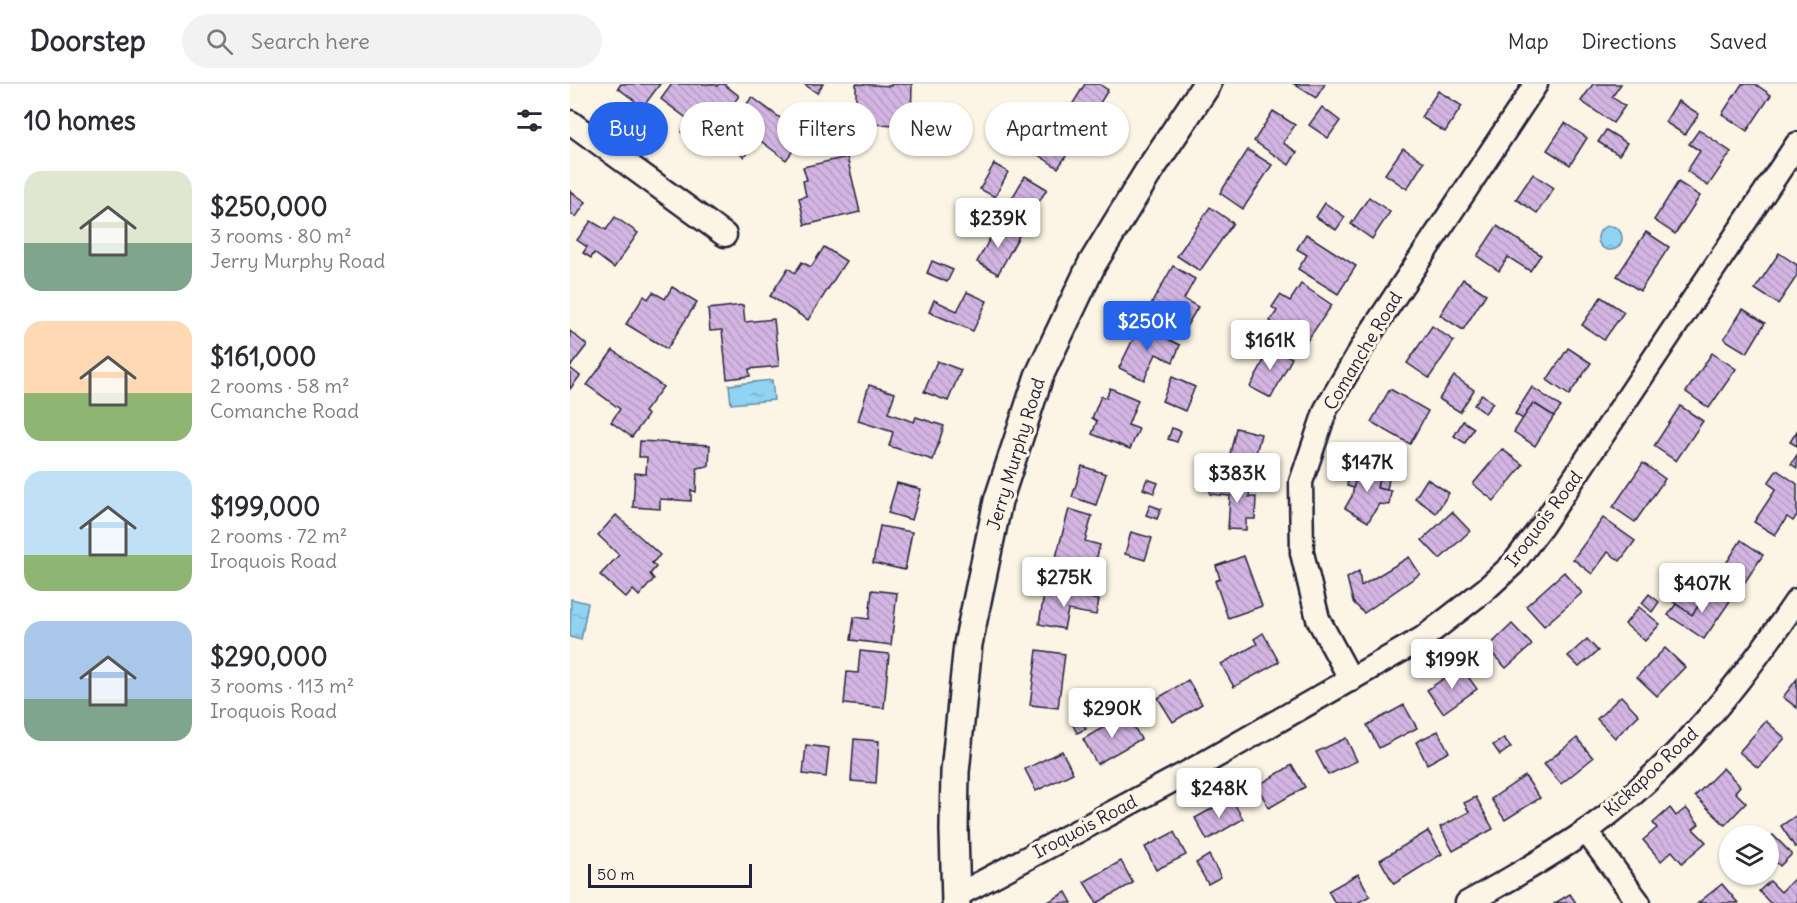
<!DOCTYPE html>
<meta charset="utf-8">
<style>
:root{--surface:#fff;--page:#f2f2f3;--text:#2b2b33;--muted:#7c7c81;--line:#e1e1e2;--accent:#2563eb}
body{margin:0;font-family:Delius,sans-serif;background:var(--page);color:var(--text);height:100vh;display:flex;flex-direction:column;font-size:22px;white-space:nowrap}
*{box-sizing:border-box;margin:0}
p{font-size:20px;color:var(--muted)}
.icon{flex:none;width:33px;height:33px;fill:none;stroke:currentColor;stroke-width:2;stroke-linecap:round;stroke-linejoin:round}
.map{position:relative;flex:1;overflow:hidden}
.panel{display:flex;flex-direction:column;background:var(--surface);width:570px}
.panel>*{flex:none}
.top-card{position:absolute;left:18px;top:18px;width:570px;height:54px;display:flex;gap:12px}
.buttons{position:absolute;left:1149px;top:741px;display:grid;gap:12px}
.buttons a{display:grid;place-items:center;width:60px;height:60px;border-radius:50%;background:var(--surface);box-shadow:0 2px 4px #0004;font-size:30px}
.scale{position:absolute;left:18px;bottom:15px;width:164px;box-sizing:border-box;padding-left:6px;border:3px solid #22223b;border-top:0;font-size:16px;line-height:21px;white-space:nowrap;color:#22223b;-webkit-text-stroke:4px #fcf5e5;paint-order:stroke}
.price{position:absolute;translate:-50% -51px;padding:0 14px;border-radius:6px;background:#fff;color:#222;font-size:20px;line-height:39px;filter:drop-shadow(0 2px 3px #0008)}
.price::after{content:'';position:absolute;left:50%;top:36px;width:18px;height:14px;margin-left:-9px;background:inherit;clip-path:polygon(0 0,100% 0,50% 100%)}
.price.active{background:var(--accent);color:#fff}
ul{padding:0;list-style:none}
li{display:flex;align-items:center;gap:18px;height:150px;padding:0 24px}
li span{display:grid;place-items:center;flex:none;width:168px;height:120px;border-radius:18px;color:#555}
li>.icon{margin-inline-start:auto}
span .icon{width:72px;height:72px;fill:#fffc;stroke-width:1}
li b{font-size:26px}
h2{display:flex;justify-content:space-between;align-items:center;height:72px;padding:0 24px;font-size:26px}
.pill{padding:0 21px;border-radius:27px;background:var(--surface);box-shadow:0 2px 4px #0004;font-size:21px;line-height:54px}
.pill.active{background:var(--accent);color:#fff}
header{display:flex;align-items:center;gap:36px;box-sizing:border-box;height:84px;padding:0 30px;background:var(--surface);border-bottom:2px solid var(--line)}
header strong{font-size:28px}
nav{display:flex;gap:33px;margin-inline-start:auto;font-size:21px}
.search{width:420px;height:54px;background:var(--page);display:flex;align-items:center;gap:15px;box-sizing:border-box;padding:0 21px;border-radius:33px;color:var(--muted);font-size:22px}
main{display:flex;flex:1;min-height:0}
.map>svg:first-child{display:block}
.water{fill:url(#water-ripples);stroke:#648ca9;stroke-width:1.5}
.building{fill:url(#building-back-hatch);stroke:#22223b;stroke-width:1.5}
.lines{fill:none;stroke-linecap:round;stroke-linejoin:round}
.minor-casing{stroke:#22223b;stroke-width:27}
.tertiary-casing{stroke:#22223b;stroke-width:32}
.minor{stroke:#fcf5e5;stroke-width:22}
.tertiary{stroke:#fcf5e5;stroke-width:27}
.labels{text-anchor:middle;stroke-width:6;stroke-linejoin:round;paint-order:stroke}
.street-label{font-size:18px;fill:#22223b;stroke:#fcf5e5}
</style>
<header>
<strong>Doorstep</strong>
<div class="search"><svg class="icon" aria-label="search" viewBox="0 0 24 24"><circle cx="10" cy="10" r="6"/><path d="M15 15l6 6"/></svg>Search here</div>
<nav><a>Map</a><a>Directions</a><a>Saved</a></nav>
</header>
<main>
<section class="panel">
<h2>10 homes<svg class="icon" aria-label="filters" viewBox="0 0 24 24"><path d="M4 7h16M4 17h16"/><circle cx="9" cy="7" r="2"/><circle cx="15" cy="17" r="2"/></svg></h2>
<ul>
<li><span style="background:linear-gradient(#dfe7d0 60%,#7fa58c 0)"><svg class="icon" aria-label="home" viewBox="0 0 24 24"><path d="M3 11l9-7 9 7M6 9v11h12V9"/></svg></span><div><b>$250,000</b><p>3 rooms · 80 m²</p><p>Jerry Murphy Road</p></div></li>
<li><span style="background:linear-gradient(#ffd9b3 60%,#8fb573 0)"><svg class="icon" aria-label="home" viewBox="0 0 24 24"><path d="M3 11l9-7 9 7M6 9v11h12V9"/></svg></span><div><b>$161,000</b><p>2 rooms · 58 m²</p><p>Comanche Road</p></div></li>
<li><span style="background:linear-gradient(#bfe0f5 70%,#8fb573 0)"><svg class="icon" aria-label="home" viewBox="0 0 24 24"><path d="M3 11l9-7 9 7M6 9v11h12V9"/></svg></span><div><b>$199,000</b><p>2 rooms · 72 m²</p><p>Iroquois Road</p></div></li>
<li><span style="background:linear-gradient(#a9c7e8 65%,#7fa58c 0)"><svg class="icon" aria-label="home" viewBox="0 0 24 24"><path d="M3 11l9-7 9 7M6 9v11h12V9"/></svg></span><div><b>$290,000</b><p>3 rooms · 113 m²</p><p>Iroquois Road</p></div></li>
</ul>
</section>
<div class="map">
<svg width="1227" height="819" viewBox="0 0 1227 819">
<defs>
<pattern id="water-ripples" width="26" height="14" patternUnits="userSpaceOnUse" patternTransform="scale(1.5)"><rect width="26" height="14" fill="#90d3f2"/><path d="M2 4q2-2 4 0t4 0M15 11q2-2 4 0t4 0" fill="none" stroke="#7cb5d0"/></pattern>
<pattern id="building-back-hatch" width="6" height="6" patternUnits="userSpaceOnUse" patternTransform="scale(1.5)"><rect width="6" height="6" fill="#d3b5e2"/><path d="M-1 5l2 2M0 0l6 6M5-1l2 2" fill="none" stroke="#b59bc3"/></pattern>
</defs>
<rect width="100%" height="100%" fill="#fcf5e5"/>
<filter id="ink" filterUnits="userSpaceOnUse"><feTurbulence type="fractalNoise" baseFrequency=".0167" numOctaves="2"/><feDisplacementMap in="SourceGraphic" scale="12" xChannelSelector="R" yChannelSelector="G"/><feConvolveMatrix kernelMatrix="1 2 1 2 8 2 1 2 1" color-interpolation-filters="sRGB"/></filter>
<g filter="url(#ink)">
<g class="water">
<circle cx="1040" cy="154" r="12"/>
<polygon points="202,296 204,316 161,320 159,301"/>
<polygon points="1,515 18,519 11,556 0,553"/>
</g>
<g class="building">
<polygon points="51,0 90,0 73,23 48,4"/>
<polygon points="102,0 145,0 147,2 149,0 154,0 169,12 131,63 111,48 119,36 91,15"/>
<polygon points="234,0 253,0 247,9"/>
<polygon points="286,0 321,2 321,0 342,0 341,41 286,40"/>
<polygon points="515,0 529,0 538,6 519,37 500,24"/>
<polygon points="724,0 755,0 746,14"/>
<polygon points="1023,0 1051,0 1042,13 1055,22 1043,39 1011,17"/>
<polygon points="1172,0 1185,0 1201,11 1177,47 1152,30"/>
<polygon points="868,7 892,22 875,48 851,33"/>
<polygon points="182,13 234,52 216,76 188,55 174,73 150,56"/>
<polygon points="1108,17 1129,30 1115,51 1095,38"/>
<polygon points="752,23 770,37 758,54 739,41"/>
<polygon points="703,27 725,41 713,59 727,68 719,81 684,57"/>
<polygon points="492,33 513,47 488,84 467,70"/>
<polygon points="995,39 1017,54 1000,81 977,66"/>
<polygon points="1036,46 1057,59 1049,71 1028,58"/>
<polygon points="1129,46 1161,68 1138,102 1117,87 1130,67 1119,60"/>
<polygon points="833,64 854,78 837,105 815,90"/>
<polygon points="678,66 702,81 673,125 650,109"/>
<polygon points="277,73 290,128 235,141 229,114 236,112 233,97 237,96 233,83"/>
<polygon points="424,80 438,88 425,113 410,105"/>
<polygon points="963,90 984,104 967,129 946,115"/>
<polygon points="455,92 477,105 459,134 438,121"/>
<polygon points="1108,98 1130,112 1105,150 1084,136"/>
<polygon points="0,107 16,118 6,133 0,129"/>
<polygon points="799,113 820,128 802,155 781,140"/>
<polygon points="755,119 775,133 766,146 746,133"/>
<polygon points="640,123 663,139 630,187 607,172"/>
<polygon points="45,133 68,149 44,184 24,169 21,174 13,169 17,163 7,156 21,137 36,146"/>
<polygon points="428,140 449,152 428,190 407,178"/>
<polygon points="927,142 971,171 960,187 938,173 929,187 907,172"/>
<polygon points="1076,148 1099,163 1070,207 1047,192"/>
<polygon points="736,150 786,182 768,210 728,185 737,171 727,165"/>
<polygon points="254,163 276,177 238,236 200,212 218,184 225,189 232,178 241,183"/>
<polygon points="1209,169 1227,181 1227,192 1208,220 1185,205"/>
<polygon points="362,177 383,186 377,198 357,189"/>
<polygon points="603,182 625,195 614,215 628,223 616,243 580,222"/>
<polygon points="893,195 916,210 893,246 870,231"/>
<polygon points="731,200 762,221 734,261 700,237 707,227 702,223 710,211 720,217"/>
<polygon points="102,203 127,218 97,265 56,240 74,212 78,215 83,208 95,215"/>
<polygon points="397,208 417,217 403,247 359,228 364,216 387,227"/>
<polygon points="1031,213 1054,228 1034,256 1012,241"/>
<polygon points="173,221 175,238 204,235 209,282 179,285 180,292 157,295 152,246 140,247 138,225"/>
<polygon points="1173,225 1195,239 1177,269 1154,255"/>
<polygon points="570,241 610,261 603,278 586,270 574,296 549,284"/>
<polygon points="862,242 884,257 859,294 837,279"/>
<polygon points="0,247 17,261 0,283"/>
<polygon points="694,260 722,274 701,314 680,303 694,276 687,272"/>
<polygon points="998,264 1021,279 999,311 977,296"/>
<polygon points="43,266 93,303 74,328 78,331 62,353 41,338 50,325 17,301"/>
<polygon points="1142,269 1166,285 1139,324 1116,308"/>
<polygon points="367,277 391,286 378,317 354,308"/>
<polygon points="0,284 10,292 0,305"/>
<polygon points="884,292 904,306 890,328 869,315"/>
<polygon points="602,293 625,303 615,327 592,317"/>
<polygon points="299,301 325,309 318,329 344,338 346,333 374,342 363,376 319,362 323,348 288,337"/>
<polygon points="962,303 991,323 984,332 963,319 953,335 945,330"/>
<polygon points="540,304 568,316 558,341 569,345 560,365 522,350 527,337 522,334 531,312 536,314"/>
<polygon points="820,305 858,327 840,360 801,338"/>
<polygon points="912,310 923,319 915,329 904,321"/>
<polygon points="963,319 984,332 965,362 944,348"/>
<polygon points="1110,322 1133,337 1106,377 1084,362"/>
<polygon points="893,337 904,344 895,359 884,352"/>
<polygon points="602,344 611,347 607,358 598,355"/>
<polygon points="666,344 691,350 680,393 656,387"/>
<polygon points="1227,347 1227,362 1220,358"/>
<polygon points="70,357 140,361 139,382 127,384 126,408 121,406 121,417 90,415 90,425 63,423 65,389 76,390 77,373 69,373"/>
<polygon points="783,365 823,372 817,406 807,404 811,385 788,381 784,404 777,402"/>
<polygon points="932,365 953,381 924,417 903,400"/>
<polygon points="1227,371 1227,384 1221,380"/>
<polygon points="1073,379 1095,395 1065,438 1043,423"/>
<polygon points="788,381 811,385 807,404 821,407 819,421 809,420 798,438 775,424 782,412"/>
<polygon points="512,382 536,390 526,421 502,413"/>
<polygon points="1207,386 1227,400 1227,431 1223,437 1217,433 1205,451 1184,438 1206,405 1198,399"/>
<polygon points="577,395 588,399 584,409 573,405"/>
<polygon points="857,395 879,409 866,429 845,414"/>
<polygon points="327,399 351,405 342,436 318,429"/>
<polygon points="640,399 680,402 679,413 686,413 685,435 676,435 676,446 658,445 660,412 640,410"/>
<polygon points="580,421 591,425 587,435 576,431"/>
<polygon points="499,425 522,432 515,457 530,461 524,484 486,473"/>
<polygon points="882,428 900,447 870,475 852,456"/>
<polygon points="46,431 90,471 82,479 86,483 80,490 84,495 69,512 63,506 56,514 30,491 49,471 28,451"/>
<polygon points="1033,434 1065,457 1050,477 1038,468 1022,490 1003,475"/>
<polygon points="310,442 342,448 335,486 303,479"/>
<polygon points="561,448 582,454 575,476 555,470"/>
<polygon points="1171,456 1193,471 1169,507 1148,492"/>
<polygon points="674,472 692,522 658,534 645,497 650,495 646,482"/>
<polygon points="839,473 850,490 794,529 783,518 777,494 789,487 791,502"/>
<polygon points="994,488 1012,509 974,542 956,522"/>
<polygon points="1114,492 1125,499 1128,495 1141,504 1122,531 1098,514"/>
<polygon points="1141,504 1160,517 1134,555 1098,531 1106,520 1122,531"/>
<polygon points="475,505 529,516 526,531 498,526 494,545 469,540"/>
<polygon points="302,506 327,509 321,561 281,556 284,533 299,535"/>
<polygon points="1079,510 1089,518 1082,528 1072,519"/>
<polygon points="1069,523 1090,540 1075,557 1055,540"/>
<polygon points="942,540 962,561 936,584 917,564"/>
<polygon points="693,549 709,578 664,603 651,580 687,560 684,555"/>
<polygon points="1017,555 1028,567 1009,583 998,572"/>
<polygon points="1095,564 1115,583 1087,612 1067,593"/>
<polygon points="467,566 495,570 488,624 460,621"/>
<polygon points="290,567 319,570 314,624 274,620 277,588 288,589"/>
<polygon points="891,583 907,605 873,629 857,606"/>
<polygon points="1227,595 1227,624 1213,613"/>
<polygon points="618,596 632,620 603,638 588,614"/>
<polygon points="1051,612 1069,631 1045,654 1027,635"/>
<polygon points="834,621 847,644 809,664 797,641"/>
<polygon points="557,630 571,655 527,680 513,655"/>
<polygon points="509,631 516,645 507,649 500,635"/>
<polygon points="1196,637 1215,654 1188,684 1169,668"/>
<polygon points="868,647 879,668 857,680 846,658"/>
<polygon points="776,654 787,677 758,691 746,668"/>
<polygon points="934,654 941,663 930,671 923,661"/>
<polygon points="1007,654 1023,674 991,700 974,680"/>
<polygon points="284,655 309,657 306,699 281,697"/>
<polygon points="236,661 259,664 256,693 233,690"/>
<polygon points="492,667 503,689 466,707 455,685"/>
<polygon points="722,681 735,703 699,724 687,702"/>
<polygon points="1153,684 1170,702 1165,708 1176,719 1155,741 1125,712"/>
<polygon points="955,692 970,714 935,736 921,715"/>
<polygon points="906,713 923,745 883,767 870,743 899,728 894,719"/>
<polygon points="661,714 673,735 637,756 625,734"/>
<polygon points="1100,724 1106,732 1116,724 1129,740 1123,745 1136,758 1112,779 1102,767 1091,777 1073,756 1087,744 1083,739"/>
<polygon points="1227,731 1227,762 1225,763 1211,742"/>
<polygon points="858,747 872,770 824,800 810,776"/>
<polygon points="604,748 616,771 586,786 575,763"/>
<polygon points="1203,751 1222,770 1210,782 1198,770 1198,755"/>
<polygon points="639,771 651,793 638,800 626,779"/>
<polygon points="551,777 563,799 527,819 514,798"/>
<polygon points="788,790 800,812 787,819 765,819 758,807"/>
<polygon points="1168,790 1182,790 1183,791 1174,798"/>
<polygon points="1226,793 1227,819 1200,819 1189,807 1200,797 1211,808"/>
<polygon points="1152,800 1168,819 1128,819"/>
<polygon points="496,808 502,819 476,819"/>
<polygon points="1000,810 1006,819 985,819"/>
</g>
<g class="lines">
<defs>
<g id="minor">
<polyline points="0,38 155,151"/>
<polyline points="781,596 748,535 732,469 731,398 756,325 800,250 966,0"/>
<polyline points="1016,747 1069,819"/>
<polyline points="386,812 622,686 853,554 916,505 943,480 972,442 1227,60"/>
<path d="M897,819C937,797 977,774 1015,748C1101,687 1168,603 1227,516"/>
</g>
<polyline id="tertiary" points="386,819 384,746 385,688 398,560 428,417 469,292 522,180 577,90 637,0"/>
</defs>
<use href="#minor" class="minor-casing"/>
<use href="#tertiary" class="tertiary-casing"/>
<use href="#minor" class="minor"/>
<use href="#tertiary" class="tertiary"/>
</g>
</g>
<g class="labels">
<g class="street-label">
<text transform="translate(793 267) rotate(-59)" y="6">Comanche Road</text>
<text transform="translate(446 370) rotate(-73)" y="6">Jerry Murphy Road</text>
<text transform="translate(974 435) rotate(-53)" y="6">Iroquois Road</text>
<text transform="translate(1081 688) rotate(-43)" y="6">Kickapoo Road</text>
<text transform="translate(515 743) rotate(-28)" y="6">Iroquois Road</text>
</g>
</g>
</svg>
<div class="buttons">
<a><svg class="icon" aria-label="layers" viewBox="0 0 24 24"><path d="M12 4l9 5-9 5-9-5zM3 14l9 5 9-5"/></svg></a>
</div>
<div class="scale">50 m</div>
<b class="price" style="left:428px;top:165px">$239K</b>
<b class="price active" style="left:577px;top:268px">$250K</b>
<b class="price" style="left:700px;top:287px">$161K</b>
<b class="price" style="left:797px;top:409px">$147K</b>
<b class="price" style="left:667px;top:420px">$383K</b>
<b class="price" style="left:494px;top:524px">$275K</b>
<b class="price" style="left:1132px;top:530px">$407K</b>
<b class="price" style="left:882px;top:606px">$199K</b>
<b class="price" style="left:542px;top:655px">$290K</b>
<b class="price" style="left:649px;top:735px">$248K</b>
<div class="top-card">
<a class="pill active">Buy</a>
<a class="pill">Rent</a>
<a class="pill">Filters</a>
<a class="pill">New</a>
<a class="pill">Apartment</a>
</div>
</div>
</main>
